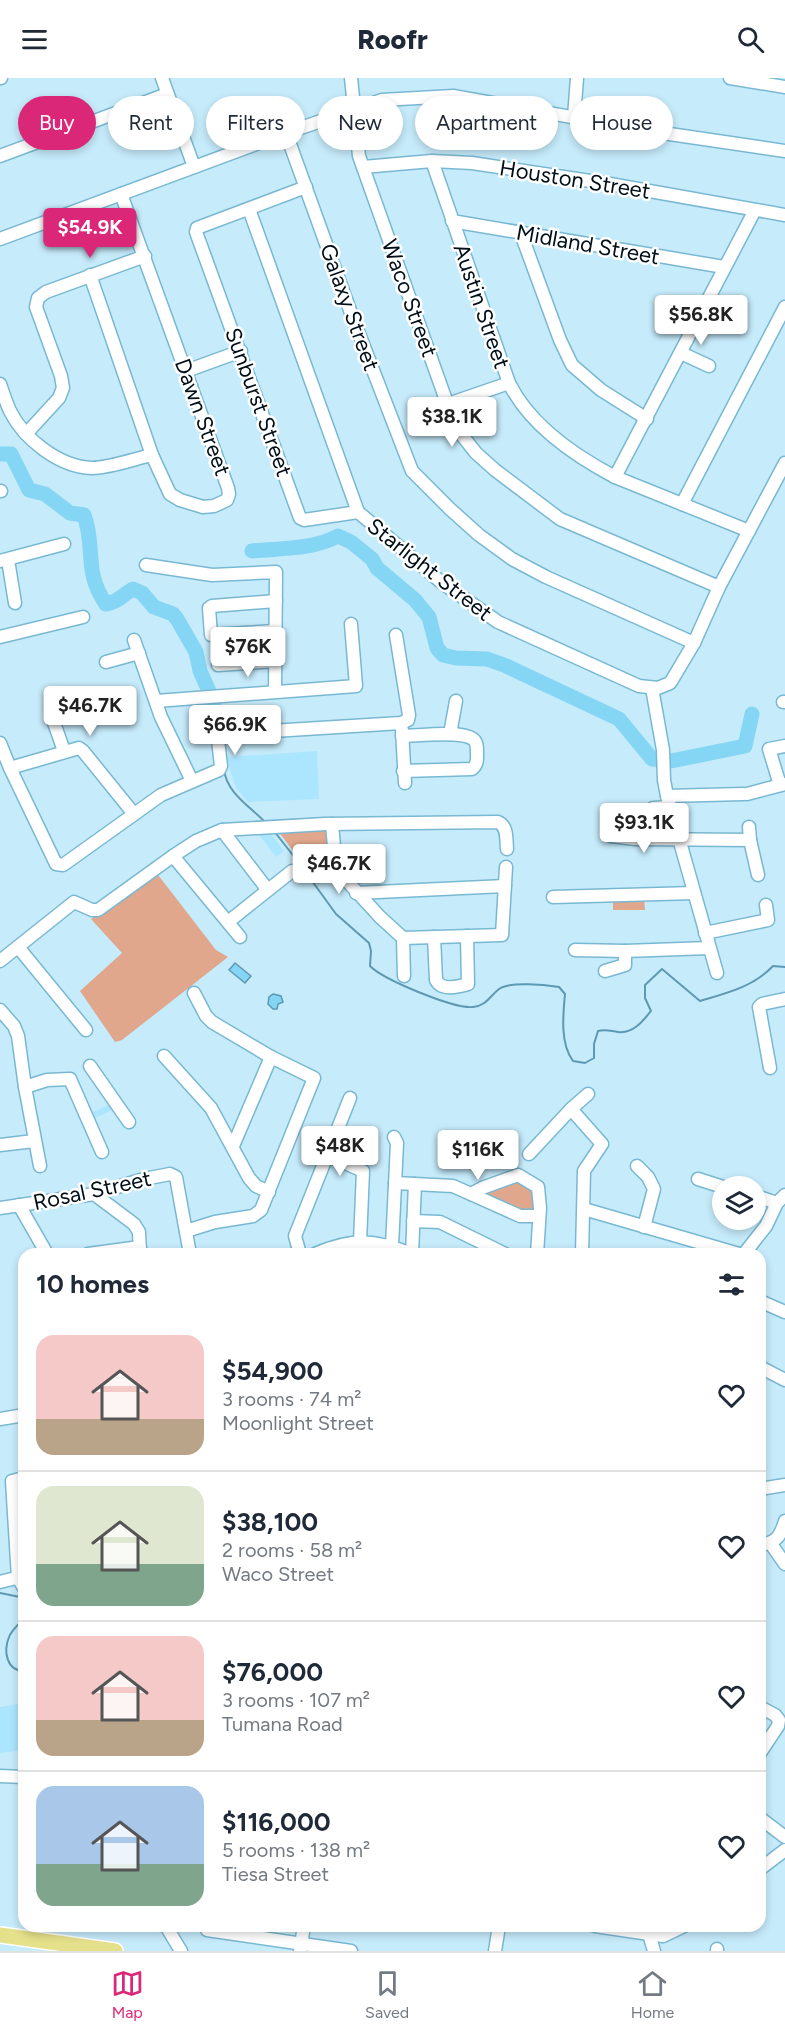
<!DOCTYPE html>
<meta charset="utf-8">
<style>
:root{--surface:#fff;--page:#f2f2f3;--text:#1f2937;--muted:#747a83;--line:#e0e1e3;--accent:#db2777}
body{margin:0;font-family:Figtree,sans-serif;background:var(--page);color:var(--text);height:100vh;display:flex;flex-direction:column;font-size:22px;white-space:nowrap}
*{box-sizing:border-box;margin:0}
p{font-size:20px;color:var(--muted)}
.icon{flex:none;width:33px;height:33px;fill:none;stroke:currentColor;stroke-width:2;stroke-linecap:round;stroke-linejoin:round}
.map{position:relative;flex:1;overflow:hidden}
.details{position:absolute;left:18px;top:1170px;width:748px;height:684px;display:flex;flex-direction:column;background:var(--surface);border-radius:18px;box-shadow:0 3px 9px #0003}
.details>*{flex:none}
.top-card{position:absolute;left:18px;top:18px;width:750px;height:54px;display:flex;gap:12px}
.controls{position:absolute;left:712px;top:1098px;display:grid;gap:12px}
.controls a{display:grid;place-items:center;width:54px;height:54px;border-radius:50%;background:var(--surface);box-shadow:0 3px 9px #0003;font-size:30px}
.price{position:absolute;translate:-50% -51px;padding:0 14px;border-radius:6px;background:#fff;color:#222;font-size:20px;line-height:39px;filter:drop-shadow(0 2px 3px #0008)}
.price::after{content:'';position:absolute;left:50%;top:36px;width:18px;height:14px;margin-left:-9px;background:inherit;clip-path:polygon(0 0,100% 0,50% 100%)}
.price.current{background:var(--accent);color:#fff}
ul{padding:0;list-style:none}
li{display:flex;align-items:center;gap:18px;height:150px;padding:0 18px}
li+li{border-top:2px solid var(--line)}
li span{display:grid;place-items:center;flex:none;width:168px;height:120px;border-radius:18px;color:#555}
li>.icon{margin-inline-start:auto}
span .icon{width:72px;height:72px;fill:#fffc;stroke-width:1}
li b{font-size:26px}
h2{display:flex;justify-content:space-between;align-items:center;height:72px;padding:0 18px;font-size:26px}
.chip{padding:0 21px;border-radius:27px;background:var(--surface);box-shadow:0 3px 9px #0003;font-size:21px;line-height:54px}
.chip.current{background:var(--accent);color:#fff}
header{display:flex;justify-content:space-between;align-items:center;height:78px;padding:0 18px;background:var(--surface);font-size:27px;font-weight:800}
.menu{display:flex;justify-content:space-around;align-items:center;height:84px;border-top:2px solid var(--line);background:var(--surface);font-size:16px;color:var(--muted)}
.menu a{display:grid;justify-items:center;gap:3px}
.menu .current{color:var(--accent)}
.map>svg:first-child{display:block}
.built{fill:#ace6fe}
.green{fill:#e0a78d}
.water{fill:#85d5f5;stroke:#5d99b2;stroke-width:1.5}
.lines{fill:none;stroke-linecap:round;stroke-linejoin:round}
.stream{stroke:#5d99b2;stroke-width:2}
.river{stroke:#85d5f5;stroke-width:15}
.minor-casing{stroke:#79b8d2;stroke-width:15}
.major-casing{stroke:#fff;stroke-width:18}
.minor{stroke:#fff;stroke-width:12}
.major{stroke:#e5e08a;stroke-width:15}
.labels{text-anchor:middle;stroke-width:5;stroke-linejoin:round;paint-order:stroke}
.street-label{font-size:22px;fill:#000e17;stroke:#fff}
</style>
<header><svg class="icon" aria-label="menu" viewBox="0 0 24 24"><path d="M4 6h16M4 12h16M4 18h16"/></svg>Roofr<svg class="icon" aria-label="search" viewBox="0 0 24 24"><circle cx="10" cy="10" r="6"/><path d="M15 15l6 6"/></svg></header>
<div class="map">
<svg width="785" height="1873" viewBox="0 0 785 1873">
<rect width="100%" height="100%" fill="#c6ebfb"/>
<g class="built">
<polygon points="317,673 319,721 248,724 236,710 226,679"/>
<polygon points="269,753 284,773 276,779 257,754"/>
<polygon points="113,1025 117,1030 93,1041 91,1035"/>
<polygon points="24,1625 24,1672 0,1675 0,1629"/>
</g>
<g class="green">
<polygon points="329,751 333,794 318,806 278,753"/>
<polygon points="155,793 216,872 228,879 122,962 115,964 80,913 122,875 91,841"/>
<polygon points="613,820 644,820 645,832 613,832"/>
<polygon points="521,1100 538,1112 536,1134 521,1133 481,1116"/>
</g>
<g class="water">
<polygon points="235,885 251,898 245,905 229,892"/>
<polygon points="273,916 281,918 283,924 278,926 277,931 273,931 268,926 269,919"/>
</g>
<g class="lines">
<g class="stream">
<polyline points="218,645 220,653"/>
<path d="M224,691C226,715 251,729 266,745"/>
<path d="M274,753L299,785L336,836L369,865L371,873L370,888C384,902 454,931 473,929C486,928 490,918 499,911C510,903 546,907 559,909L565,916C563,937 560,966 573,983L585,985L594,980V966L598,953C606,951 610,953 618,954C633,956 643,943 651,933L645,920V907L662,891L700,923C727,915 753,909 773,888L785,889"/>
<polyline points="0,1515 20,1519 24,1527"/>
<path d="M24,1540C19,1546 11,1553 9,1559C3,1574 7,1593 24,1593"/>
</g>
<g class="river">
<path d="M0,376H11L29,412L45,416L70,435L84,437C96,469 83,494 106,526C119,524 122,517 133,511L142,515L154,529L173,536L177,541L196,574L200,593L209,613"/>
<path d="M252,473C280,470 312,472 338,458L351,464L372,481L377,490L415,522L429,539L437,570L443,577L456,580L487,581L504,587L619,641L652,681L671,683L745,668L752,636"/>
<polyline points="212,622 218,645"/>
</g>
<defs>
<g id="minor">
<polyline points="0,0 1,0"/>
<polyline points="162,0 194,89"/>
<polyline points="351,0 359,78 452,339 461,356 476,375 495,392 560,441 719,509"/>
<polyline points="730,0 785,9"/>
<polyline points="574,39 577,0"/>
<polyline points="286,55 351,235 412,393 450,431 479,457 512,481 546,499 694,565"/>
<polyline points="0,78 167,16"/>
<path d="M432,83L509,305C529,346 575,378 615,399L749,453"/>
<polyline points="363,89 432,83 472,85 610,106 785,137"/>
<polyline points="306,109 197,150 196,154 300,440 304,442 358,434"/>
<polyline points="249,131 358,434 441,504 498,544 639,608 658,610 670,605 672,602 694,565 719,509 785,385"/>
<polyline points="452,143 724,189"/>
<polyline points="520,153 560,262 572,287 601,312 647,341"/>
<polyline points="0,161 286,55 382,22 453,18 656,54 785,73"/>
<polyline points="90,197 152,377 170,416 180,422 203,429 214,428 227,422 229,416 228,410 121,116"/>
<polyline points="681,275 709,288"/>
<polyline points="186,293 241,273"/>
<path d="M0,306C3,315 6,324 10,333C24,361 59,389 92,390C109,390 134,381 152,377"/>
<polyline points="448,326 509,305"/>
<polyline points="26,356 59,320 63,310 61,298 36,229 38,220 46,214 145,178"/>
<polyline points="615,399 755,132"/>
<polyline points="0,413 1,413"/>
<polyline points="682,426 785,229"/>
<polyline points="8,482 15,525"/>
<polyline points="0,483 64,466"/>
<polyline points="146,487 212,497 276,494 275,613"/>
<polyline points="276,553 211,557 209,530 212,528 276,523"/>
<polyline points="0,559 83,539"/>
<polyline points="134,562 161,639 192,703"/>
<polyline points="106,584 139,575"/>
<polyline points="218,587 276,583"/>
<polyline points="652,610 663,672 664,702 667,718 717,895"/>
<polyline points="156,623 356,608 351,546"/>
<polyline points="783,624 785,624"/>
<polyline points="52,639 64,673"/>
<polyline points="402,652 405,705"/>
<polyline points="450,656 456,623"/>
<path d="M402,658C418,658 460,652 473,661C477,664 477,669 477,674C477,681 478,686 472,691L403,693"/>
<polyline points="0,665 10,690 56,786 63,787 161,717 219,692 221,688 218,662 219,658 224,656 401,645 408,642 409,637 396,557"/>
<polyline points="10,690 79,670 83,673 134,736"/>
<polyline points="780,707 769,671 785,668"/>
<polyline points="747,716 785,706"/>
<polyline points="667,718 743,716"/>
<polyline points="653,730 670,729"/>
<polyline points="332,746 336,791 380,839 403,860 404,898"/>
<polyline points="222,752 267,811"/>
<polyline points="611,758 635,761 750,762 749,749"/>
<polyline points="750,762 758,797"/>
<polyline points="173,778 240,859"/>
<polyline points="356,815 505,808"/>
<polyline points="553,819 694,815"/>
<polyline points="228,844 292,793"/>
<polyline points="705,855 768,842 766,827"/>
<path d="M434,859L436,902C441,913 458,909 468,906L467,858"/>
<polyline points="403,860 502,857 506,789"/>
<polyline points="18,869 86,952"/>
<polyline points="575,872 625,873 709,870"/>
<path d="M0,883L74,824L92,832H98L173,778L196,763L222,752L325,746L498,744C508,748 506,762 507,771"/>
<polyline points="605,893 625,887 625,873"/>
<polyline points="0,932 14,948 18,958 25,1009 40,1088"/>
<polyline points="164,978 211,1030 249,1100 256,1108 269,1114"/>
<polyline points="90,988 129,1044"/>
<polyline points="770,990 759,929 762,926 785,921"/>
<polyline points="25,1009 47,1002 70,1001 102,1074"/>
<polyline points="571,1031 602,1066 584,1093 582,1176"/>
<polyline points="0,1067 34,1063"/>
<polyline points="233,1068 271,979"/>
<polyline points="529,1076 571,1031 588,1016"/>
<polyline points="327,1077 363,1093 360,1164"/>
<polyline points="637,1088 648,1099 654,1111 644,1149"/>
<polyline points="698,1101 723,1109"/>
<polyline points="395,1105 453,1108 520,1138 539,1138"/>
<polyline points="94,1116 134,1146 139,1154 140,1176"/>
<polyline points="471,1116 482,1110 518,1097 538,1109 540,1130 537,1176"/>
<polyline points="756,1118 777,1125"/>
<polyline points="19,1127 47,1176"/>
<polyline points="0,1130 94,1116 144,1101 170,1096 176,1099 190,1176"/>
<polyline points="584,1131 739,1176"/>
<polyline points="413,1143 440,1144 505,1176"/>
<polyline points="186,1153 215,1144 253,1138 261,1132 314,1000 271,979 212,944 206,938 194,915"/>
<polyline points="392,1168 397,1065 394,1059"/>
<polyline points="88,1176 140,1169"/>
<polyline points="300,1176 295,1158 350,1020"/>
<path d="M315,1176C353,1160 374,1161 412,1176"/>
<polyline points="412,1176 415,1106"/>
<polyline points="744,1176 766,1148 777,1125 785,1117"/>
<polyline points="762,1224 785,1234"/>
<polyline points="760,1289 785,1302"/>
<polyline points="0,1341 24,1337"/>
<polyline points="24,1400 12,1403 18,1500 24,1510"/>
<polyline points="760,1411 785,1407"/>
<polyline points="771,1466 785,1486"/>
<path d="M760,1467C777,1464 780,1459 785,1443"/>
<polyline points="0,1504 24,1498"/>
<polyline points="760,1629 775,1637 779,1642 778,1648 760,1675"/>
<polyline points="0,1698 24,1699"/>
<polyline points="760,1740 785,1759"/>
<polyline points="760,1791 785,1772"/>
<polyline points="166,1848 181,1873"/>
<polyline points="595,1848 663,1858 684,1848"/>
<polyline points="207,1852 351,1873"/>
<polyline points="649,1856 654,1873"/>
<polyline points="717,1871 717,1873"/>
<polyline points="300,1873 304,1848"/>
<polyline points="495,1873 499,1848"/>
</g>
<polyline id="major" points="0,1857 115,1873"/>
</defs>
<use href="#minor" class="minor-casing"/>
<use href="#major" class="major-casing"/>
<use href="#minor" class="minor"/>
<use href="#major" class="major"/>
</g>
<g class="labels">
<g class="street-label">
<text transform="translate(575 101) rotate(9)" y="8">Houston Street</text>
<text transform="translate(588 166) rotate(10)" y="8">Midland Street</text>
<text transform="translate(410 220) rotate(70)" y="8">Waco Street</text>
<text transform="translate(482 228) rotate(71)" y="8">Austin Street</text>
<text transform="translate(350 229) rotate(70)" y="8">Galaxy Street</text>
<text transform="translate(259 324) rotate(70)" y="8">Sunburst Street</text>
<text transform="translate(203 339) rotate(70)" y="8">Dawn Street</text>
<text transform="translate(430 491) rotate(38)" y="8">Starlight Street</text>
<text transform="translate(92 1112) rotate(-12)" y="8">Rosal Street</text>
</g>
</g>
</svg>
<div class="controls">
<a><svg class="icon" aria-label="layers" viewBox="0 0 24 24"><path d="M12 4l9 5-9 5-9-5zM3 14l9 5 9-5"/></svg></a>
</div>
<b class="price current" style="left:90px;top:181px">$54.9K</b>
<b class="price" style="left:701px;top:268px">$56.8K</b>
<b class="price" style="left:452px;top:370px">$38.1K</b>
<b class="price" style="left:248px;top:600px">$76K</b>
<b class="price" style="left:90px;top:659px">$46.7K</b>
<b class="price" style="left:235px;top:678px">$66.9K</b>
<b class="price" style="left:644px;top:776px">$93.1K</b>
<b class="price" style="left:339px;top:817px">$46.7K</b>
<b class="price" style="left:340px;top:1099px">$48K</b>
<b class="price" style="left:478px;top:1103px">$116K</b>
<div class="top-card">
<a class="chip current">Buy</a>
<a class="chip">Rent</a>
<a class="chip">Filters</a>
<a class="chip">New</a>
<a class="chip">Apartment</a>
<a class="chip">House</a>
</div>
<section class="details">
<h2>10 homes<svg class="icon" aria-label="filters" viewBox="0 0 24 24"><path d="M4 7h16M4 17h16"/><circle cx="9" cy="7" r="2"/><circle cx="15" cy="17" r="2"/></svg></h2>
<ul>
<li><span style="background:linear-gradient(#f6c9c9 70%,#b9a48a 0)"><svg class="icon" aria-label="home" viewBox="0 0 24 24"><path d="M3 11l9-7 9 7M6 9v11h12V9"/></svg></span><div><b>$54,900</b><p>3 rooms · 74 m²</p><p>Moonlight Street</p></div><svg class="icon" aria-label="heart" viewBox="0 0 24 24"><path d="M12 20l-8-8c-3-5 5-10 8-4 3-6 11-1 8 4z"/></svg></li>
<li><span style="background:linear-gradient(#dfe7d0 65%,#7fa58c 0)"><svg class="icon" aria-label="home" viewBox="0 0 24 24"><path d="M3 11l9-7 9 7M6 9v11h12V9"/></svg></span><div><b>$38,100</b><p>2 rooms · 58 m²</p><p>Waco Street</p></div><svg class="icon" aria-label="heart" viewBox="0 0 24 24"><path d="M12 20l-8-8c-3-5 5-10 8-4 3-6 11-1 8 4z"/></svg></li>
<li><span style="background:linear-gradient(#f6c9c9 70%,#b9a48a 0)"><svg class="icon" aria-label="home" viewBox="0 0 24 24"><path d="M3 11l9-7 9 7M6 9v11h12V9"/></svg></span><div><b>$76,000</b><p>3 rooms · 107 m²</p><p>Tumana Road</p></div><svg class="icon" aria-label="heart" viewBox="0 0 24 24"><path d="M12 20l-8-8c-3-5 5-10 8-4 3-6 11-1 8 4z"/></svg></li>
<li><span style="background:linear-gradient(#a9c7e8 65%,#7fa58c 0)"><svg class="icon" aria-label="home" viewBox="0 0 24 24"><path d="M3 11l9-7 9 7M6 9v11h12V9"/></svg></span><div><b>$116,000</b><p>5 rooms · 138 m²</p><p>Tiesa Street</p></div><svg class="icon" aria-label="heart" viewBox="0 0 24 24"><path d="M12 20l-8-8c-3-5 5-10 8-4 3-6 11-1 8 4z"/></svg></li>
</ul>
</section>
</div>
<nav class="menu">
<a class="current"><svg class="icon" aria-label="map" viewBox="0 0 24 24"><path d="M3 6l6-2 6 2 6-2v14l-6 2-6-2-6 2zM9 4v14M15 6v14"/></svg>Map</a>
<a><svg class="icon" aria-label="saved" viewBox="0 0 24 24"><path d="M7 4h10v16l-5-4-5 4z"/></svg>Saved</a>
<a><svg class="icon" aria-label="home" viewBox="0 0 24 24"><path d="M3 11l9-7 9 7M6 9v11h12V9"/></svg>Home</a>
</nav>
